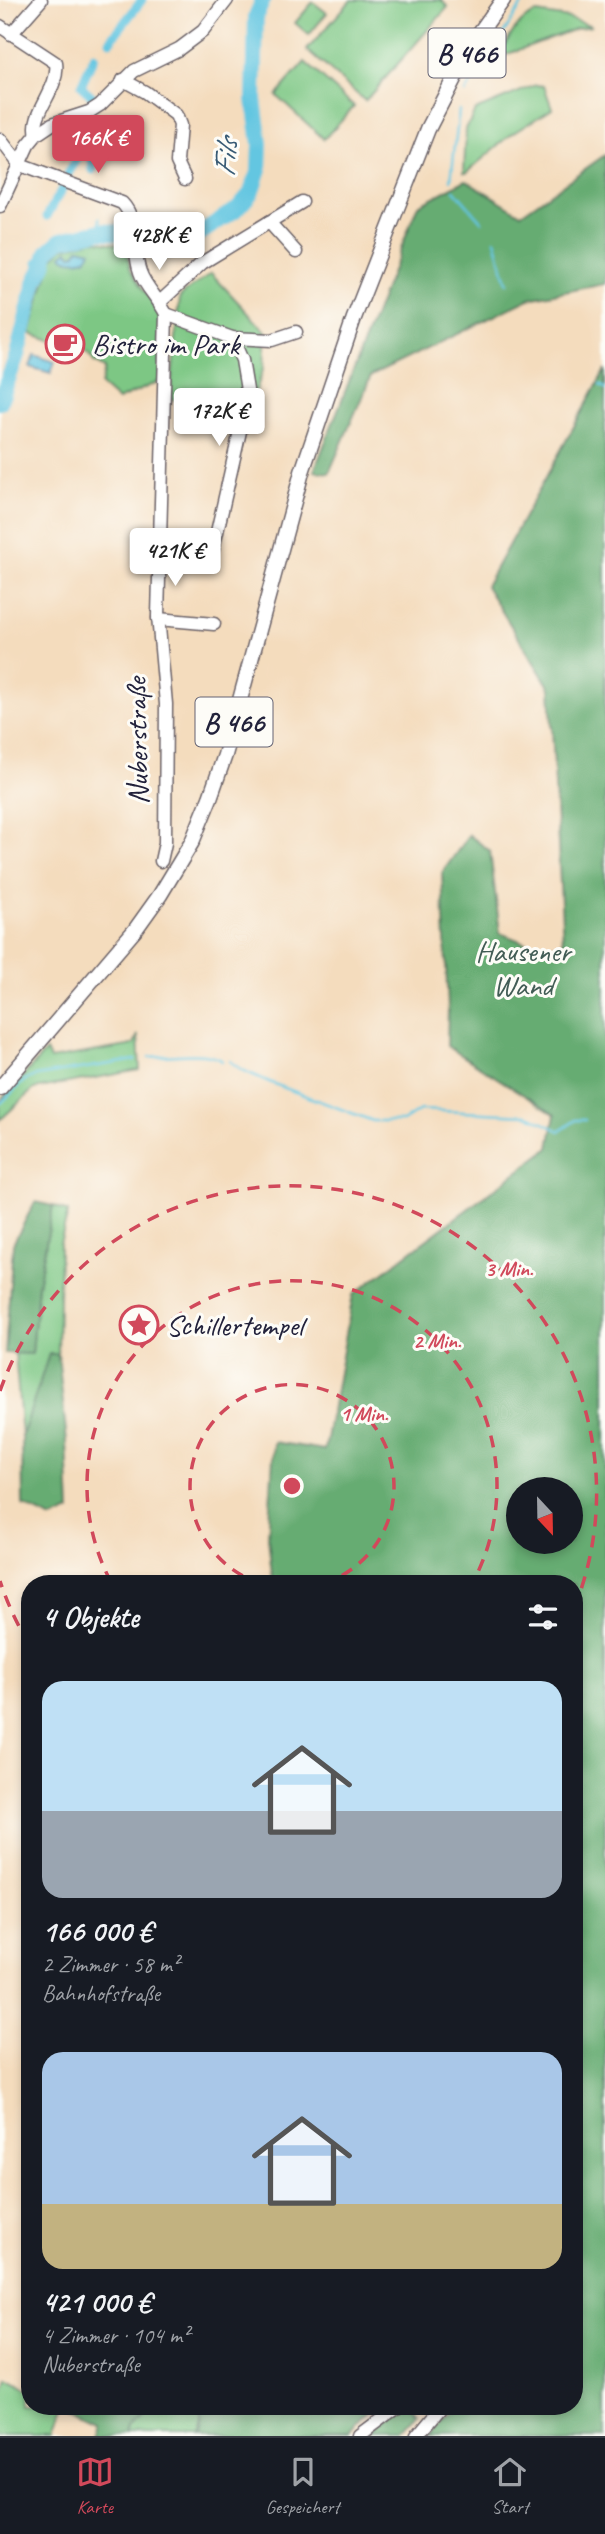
<!DOCTYPE html>
<html lang="de">
<meta charset="utf-8">
<style>
:root{--surface:#171b24;--page:#242831;--text:#f1f3f6;--muted:#9ea1a6;--line:#363941;--accent:#d1495b}
body{margin:0;font-family:Caveat,sans-serif;background:var(--page);color:var(--text);height:100vh;display:flex;flex-direction:column;font-size:26px;white-space:nowrap}
*{box-sizing:border-box;margin:0}
p{font-size:23px;color:var(--muted)}
.icon{flex:none;width:38px;height:38px;fill:none;stroke:currentColor;stroke-width:2;stroke-linecap:round;stroke-linejoin:round}
.map{position:relative;flex:1;overflow:hidden}
.panel{position:absolute;left:21px;top:1575px;width:562px;height:840px;display:flex;flex-direction:column;background:var(--surface);border-radius:28px;box-shadow:0 4px 10px #0003}
.panel>*{flex:none}
.needle{width:46px;rotate:158deg}
.buttons{position:absolute;left:506px;top:1477px;display:grid;gap:14px}
.buttons a{display:grid;place-items:center;width:77px;height:77px;border-radius:50%;background:var(--surface);box-shadow:0 4px 10px #0003;font-size:35px}
.price{position:absolute;translate:-50% -60px;padding:0 16px;border-radius:7px;background:#fff;color:#222;font-size:23px;line-height:46px;filter:drop-shadow(0 2px 4px #0008)}
.price::after{content:'';position:absolute;left:50%;top:42px;width:21px;height:16px;margin-left:-10px;background:inherit;clip-path:polygon(0 0,100% 0,50% 100%)}
.price.active{background:var(--accent);color:#fff}
ul{padding:0;list-style:none}
li{display:grid;align-content:center;gap:14px;height:371px;padding:0 21px}
li span{display:grid;place-items:center;height:217px;border-radius:21px;color:#555}
li>.icon{margin-inline-start:auto}
span .icon{width:126px;height:126px;fill:#fffc;stroke-width:1}
li b{font-size:30px}
h2{display:flex;justify-content:space-between;align-items:center;height:84px;padding:0 21px;font-size:30px}
.dock{display:flex;justify-content:space-around;align-items:center;height:98px;border-top:2px solid var(--line);background:var(--surface);font-size:19px;color:var(--muted)}
.dock a{display:grid;justify-items:center;gap:4px}
.dock .active{color:var(--accent)}
.map>svg:first-child{display:block}
.green{fill:#7dc784;stroke:#507460;stroke-width:2}
.forest{fill:#66ac72;stroke:#446756;stroke-width:2;fill-rule:evenodd}
.water{fill:#63c6e1;stroke:#42748e;stroke-width:2}
.lines{fill:none;stroke-linecap:round;stroke-linejoin:round}
.stream{stroke:#63c6e1;stroke-width:2.5}
.canal{stroke:#63c6e1;stroke-width:9}
.river{stroke:#63c6e1;stroke-width:16}
.minor-casing{stroke:#6c6368;stroke-width:15}
.major-casing{stroke:#6c6368;stroke-width:17}
.minor{stroke:#fff;stroke-width:12}
.major{stroke:#fff;stroke-width:14}
.ring{fill:none;stroke:#d1495b;stroke-width:3.5;stroke-dasharray:12 9}
.labels{text-anchor:middle;stroke-width:6;stroke-linejoin:round;paint-order:stroke}
.shield{fill:#fdfcf7;stroke:#646373;stroke-width:2}
.shield-label{font-size:28px;font-weight:bold;fill:#22223b}
.poi-label{font-size:30px;fill:#22223b;stroke:#fdfcf7;text-anchor:start}
.street-label{font-size:30px;fill:#22223b;stroke:#fdfcf7}
.park-label{font-size:30px;fill:#425c55;stroke:#fdfcf7}
.water-label{font-size:32px;font-style:italic;fill:#395b75;stroke:#fdfcf7}
.centre{fill:#d1495b;stroke:#fdfcf7;stroke-width:3.5}
.ring-label{font-size:21px;text-anchor:middle;font-weight:bold;fill:#d1495b;stroke:#fdfcf7;stroke-width:6;stroke-linejoin:round;paint-order:stroke}
</style>
<div class="map">
<svg width="605" height="2436" viewBox="0 0 605 2436">
<rect width="100%" height="100%" fill="#fdfcf7"/>
<filter id="ink" filterUnits="userSpaceOnUse"><feTurbulence type="fractalNoise" baseFrequency=".0143" numOctaves="2"/><feDisplacementMap in="SourceGraphic" scale="14" xChannelSelector="R" yChannelSelector="G"/><feConvolveMatrix kernelMatrix="1 2 1 2 8 2 1 2 1" color-interpolation-filters="sRGB"/></filter>
<filter id="wash" filterUnits="userSpaceOnUse"><feTurbulence type="fractalNoise" baseFrequency=".00686" numOctaves="4" result="noise"/><feDisplacementMap in="SourceGraphic" scale="28" xChannelSelector="R" yChannelSelector="G"/><feGaussianBlur stdDeviation="1.57" result="paint"/><feColorMatrix in="noise" values="0 0 0 0 0 0 0 0 0 0 0 0 0 0 0 0 0 1.4 0 .05"/><feComposite in="paint" operator="in"/></filter>
<g filter="url(#wash)">
<rect width="100%" height="100%" fill="#f4dcbd"/>
<g class="green">
<polygon points="351,0 441,0 448,7 365,101 307,50"/>
<polygon points="313,2 327,13 309,35 295,23"/>
<path d="M537,13L569,18L592,26L578,28L505,55L495,62C506,45 516,18 537,13Z"/>
<polygon points="305,62 354,106 324,139 276,95"/>
<polygon points="536,85 544,86 552,108 513,133 467,172 464,172 466,129 475,110"/>
<polygon points="94,240 126,246 130,268 160,315 160,381 118,400 101,385 105,368 94,362 88,353 30,333 52,259 63,248"/>
<polygon points="211,273 266,332 264,367 250,409 170,399 180,296"/>
<polygon points="138,1035 140,1070 34,1089 0,1120 0,1101 46,1051 50,1059 128,1046 134,1044"/>
<polygon points="53,1206 68,1212 60,1244 58,1354 49,1355 22,1437 15,1353 32,1354 38,1285"/>
<polygon points="8,2378 30,2390 30,2406 66,2406 56,2436 0,2436 0,2401"/>
<polygon points="156,2406 197,2406 200,2423 194,2436 133,2436 135,2429"/>
</g>
<g class="forest">
<polygon points="605,155 605,284 529,299 371,376 329,473 314,471 418,205 466,180 521,214"/>
<path d="M605,370V2436H430L451,2411L460,2406H574V1584H273L268,1537L274,1442L325,1450L353,1295L549,1148L555,1115L447,1046L448,1009L442,873L469,835L490,851L500,933L538,948L563,943L550,688L486,586ZM518,1489H570V1542H518Z"/>
<polygon points="35,1202 53,1206 38,1285 32,1354 5,1353 13,1244"/>
<polygon points="49,1354 58,1354 67,1442 70,1511 52,1519 23,1505 22,1437"/>
<polygon points="69,2406 156,2406 135,2429 133,2436 100,2436 104,2423"/>
<polygon points="197,2406 384,2406 352,2436 194,2436 200,2423"/>
<polygon points="406,2406 411,2406 420,2419 405,2436 375,2436"/>
</g>
<g class="water">
<path d="M79,248L91,251L86,259C79,261 66,262 62,255L68,250L71,255L75,254Z"/>
<polygon points="34,355 55,362 51,373 30,367"/>
</g>
<g class="lines">
<g class="stream">
<polyline points="465,92 525,0"/>
<polyline points="451,180 459,110"/>
<polyline points="454,190 482,222"/>
<polyline points="99,218 101,231"/>
<polyline points="495,240 507,283"/>
<polyline points="31,278 36,280"/>
<polyline points="600,385 605,388"/>
<path d="M149,1057C166,1056 211,1050 222,1061"/>
<polyline points="230,1061 242,1070 274,1084 373,1121 403,1121 420,1110 527,1115 560,1131 576,1120 585,1120"/>
<polyline points="0,1104 25,1080 36,1076 135,1060"/>
</g>
<g class="canal">
<polyline points="110,41 142,0"/>
<polyline points="94,98 81,86 94,57"/>
<polyline points="93,170 90,139 100,124"/>
<polyline points="68,174 90,139"/>
<polyline points="47,216 64,185"/>
<polyline points="38,262 44,265"/>
</g>
<polyline class="river" points="0,402 17,355 36,280 44,265 47,252 61,240 101,231 159,238 193,238 238,208 251,193 259,169 260,144 254,99 256,16 263,0"/>
</g>
</g>
<g filter="url(#ink)">
<g class="lines">
<defs>
<g id="minor">
<path d="M0,26L56,63C60,89 30,113 37,134"/>
<polyline points="11,34 41,0"/>
<polyline points="123,80 145,92 176,115 180,125 177,162 185,179"/>
<polyline points="0,139 20,165"/>
<path d="M20,165L122,203C139,220 132,250 140,272C145,287 159,299 166,314L158,616L166,704L165,843L161,861"/>
<polyline points="0,206 28,145 37,134 52,124 89,112 100,105 134,71 179,49 203,31 227,0"/>
<polyline points="269,222 296,252"/>
<polyline points="160,302 202,263 302,202"/>
<polyline points="166,314 232,338 272,340 296,332"/>
<polyline points="212,554 248,396 242,360 232,338"/>
<polyline points="158,619 214,624"/>
<polyline points="360,2436 400,2406"/>
<polyline points="416,2436 441,2406"/>
</g>
<polyline id="major" points="0,1088 135,930 160,895 192,842 210,798 225,755 302,472 354,318 428,129 473,42 503,0"/>
</defs>
<use href="#minor" class="minor-casing"/>
<use href="#major" class="major-casing"/>
<use href="#minor" class="minor"/>
<use href="#major" class="major"/>
</g>
</g>
<g class="ring">
<path d="M262 1584A102 102 0 1 1 322 1584"/>
<path d="M111 1582A205 205 0 1 1 473 1582"/>
<path d="M29 1644A307 307 0 0 1 0 1581M0 1391A307 307 0 1 1 575 1606"/>
</g>
<defs>
<symbol id="cafe-ring" viewBox="-11 -11 22 22"><circle r="9.5" fill="#fdfcf7" stroke="#d1495b" stroke-width="1.5"/><path d="M-5.5-4.5H6V0H3Q3 3.5 0 3.5H-2.5Q-5.5 3.5-5.5 0ZM3-3.2v2h1.7v-2ZM-6 4.5H4V6H-6Z" fill="#d1495b"/></symbol>
<symbol id="sight-ring" viewBox="-11 -11 22 22"><circle r="9.5" fill="#fdfcf7" stroke="#d1495b" stroke-width="1.5"/><path d="M0-6L1.8-2.2L6-1.7L2.9 1.2L3.7 5.4L0 3.3L-3.7 5.4L-2.9 1.2L-6-1.7L-1.8-2.2Z" fill="#d1495b"/></symbol>
</defs>
<g fill-rule="evenodd">
<use href="#cafe-ring" x="43" y="322" width="44" height="44"/>
<use href="#sight-ring" x="117" y="1303" width="44" height="44"/>
</g>
<g class="labels">
<g class="shield">
<rect x="428.5" y="28.5" width="77" height="49" rx="5"/>
<rect x="195.5" y="697.5" width="77" height="49" rx="5"/>
</g>
<g class="shield-label">
<text x="467" y="63">B 466</text>
<text x="234" y="732">B 466</text>
</g>
<g class="poi-label">
<text x="92" y="354">Bistro im Park</text>
<text x="166" y="1335">Schillertempel</text>
</g>
<g class="street-label">
<text transform="translate(137 741) rotate(-91)" y="10">Nuberstraße</text>
</g>
<g class="park-label">
<text x="523" y="961">Hausener<tspan x="523" dy="34">Wand</tspan></text>
</g>
<g class="water-label">
<text transform="translate(225 158) rotate(-85)" y="11">Fils</text>
</g>
</g>
<circle cx="292" cy="1486" r="10" class="centre"/>
<g class="ring-label">
<text x="509" y="1276">3 Min.</text>
<text x="437" y="1348">2 Min.</text>
<text x="364" y="1421">1 Min.</text>
</g>
</svg>
<div class="buttons">
<a><svg class="needle" viewBox="-14 -14 28 28"><path d="M0-13l5 13h-10z" fill="#e53935"/><path d="M0 13l5-13h-10z" fill="#9ea1a6"/></svg></a>
</div>
<b class="price active" style="left:98px;top:175px">166K €</b>
<b class="price" style="left:159px;top:272px">428K €</b>
<b class="price" style="left:219px;top:448px">172K €</b>
<b class="price" style="left:175px;top:588px">421K €</b>
<section class="panel">
<h2>4 Objekte<svg class="icon" aria-label="filters" viewBox="0 0 24 24"><path d="M4 7h16M4 17h16"/><circle cx="9" cy="7" r="2"/><circle cx="15" cy="17" r="2"/></svg></h2>
<ul>
<li><span style="background:linear-gradient(#bfe0f5 60%,#9aa5b1 0)"><svg class="icon" aria-label="home" viewBox="0 0 24 24"><path d="M3 11l9-7 9 7M6 9v11h12V9"/></svg></span><div><b>166 000 €</b><p>2 Zimmer · 58 m²</p><p>Bahnhofstraße</p></div></li>
<li><span style="background:linear-gradient(#a9c7e8 70%,#c2b280 0)"><svg class="icon" aria-label="home" viewBox="0 0 24 24"><path d="M3 11l9-7 9 7M6 9v11h12V9"/></svg></span><div><b>421 000 €</b><p>4 Zimmer · 104 m²</p><p>Nuberstraße</p></div></li>
</ul>
</section>
</div>
<nav class="dock">
<a class="active"><svg class="icon" aria-label="map" viewBox="0 0 24 24"><path d="M3 6l6-2 6 2 6-2v14l-6 2-6-2-6 2zM9 4v14M15 6v14"/></svg>Karte</a>
<a><svg class="icon" aria-label="saved" viewBox="0 0 24 24"><path d="M7 4h10v16l-5-4-5 4z"/></svg>Gespeichert</a>
<a><svg class="icon" aria-label="home" viewBox="0 0 24 24"><path d="M3 11l9-7 9 7M6 9v11h12V9"/></svg>Start</a>
</nav>
